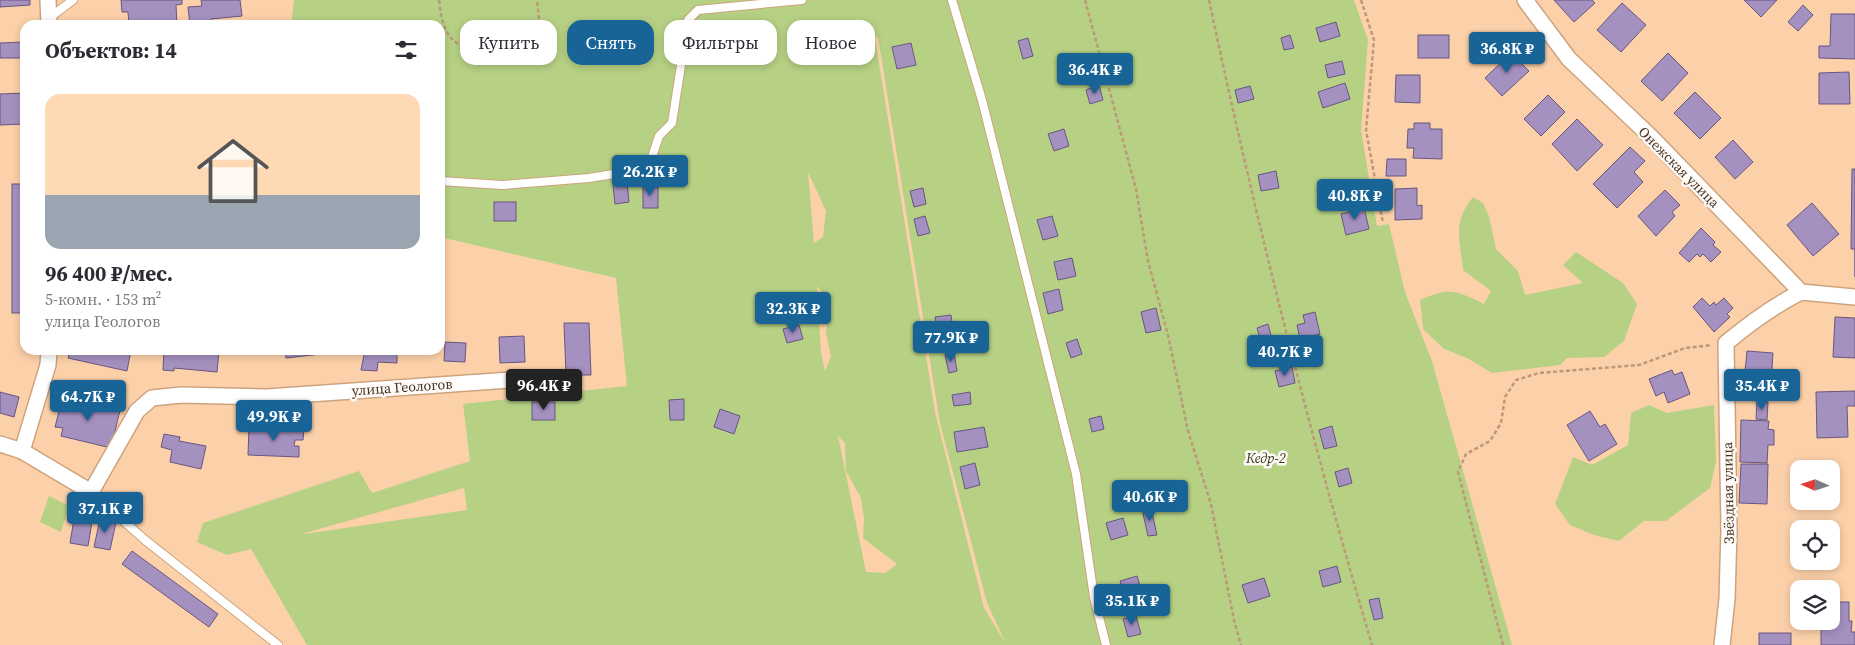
<!DOCTYPE html>
<html lang="ru">
<meta charset="utf-8">
<style>
:root{--surface:#fff;--page:#f7f7f7;--text:#2b2b33;--muted:#7c7c81;--line:#e1e1e2;--accent:#186497}
body{margin:0;font-family:"Source Serif 4",serif;background:var(--page);color:var(--text);height:100vh;display:flex;flex-direction:column;font-size:19px;white-space:nowrap}
*{box-sizing:border-box;margin:0}
p{font-size:16px;color:var(--muted)}
.icon{flex:none;width:28px;height:28px;fill:none;stroke:currentColor;stroke-width:2;stroke-linecap:round;stroke-linejoin:round}
.map{position:relative;flex:1;overflow:hidden}
.panel{position:absolute;left:20px;top:20px;width:425px;height:335px;display:flex;flex-direction:column;background:var(--surface);border-radius:15px;box-shadow:0 2px 8px #0003}
.panel>*{flex:none}
.hud{position:absolute;left:460px;top:20px;width:475px;height:45px;display:flex;gap:10px}
.needle{width:32px;rotate:273deg}
.fabs{position:absolute;left:1790px;top:460px;display:grid;gap:10px}
.fabs a{display:grid;place-items:center;width:50px;height:50px;border-radius:10px;background:var(--surface);box-shadow:0 2px 8px #0003;font-size:25px}
.price{position:absolute;translate:-50% -42px;padding:0 11px;border-radius:5px;background:var(--accent);color:#fff;font-size:16px;line-height:32px;filter:drop-shadow(0 1px 2px #0008)}
.price::after{content:'';position:absolute;left:50%;top:30px;width:15px;height:11px;margin-left:-8px;background:inherit;clip-path:polygon(0 0,100% 0,50% 100%)}
.price.selected{background:#222;color:#fff}
ul{padding:0;list-style:none}
li{display:grid;align-content:center;gap:10px;height:265px;padding:0 25px}
li+li{border-top:1px solid var(--line)}
li span{display:grid;place-items:center;height:155px;border-radius:15px;color:#555}
li>.icon{margin-inline-start:auto}
span .icon{width:90px;height:90px;fill:#fffc;stroke-width:1}
li b{font-size:21px}
h2{display:flex;justify-content:space-between;align-items:center;height:60px;padding:0 25px;font-size:21px}
.chip{padding:0 18px;border-radius:15px;background:var(--surface);box-shadow:0 2px 8px #0003;font-size:18px;line-height:45px}
.chip.selected{background:var(--accent);color:#fff}
.map>svg:first-child{display:block}
.green{fill:#b6d184;fill-rule:evenodd}
.building{fill:#a591c0;stroke:#685580}
.lines{fill:none;stroke-linecap:round;stroke-linejoin:round}
.lane-casing{stroke:#cda37d;stroke-width:10}
.street-casing{stroke:#cda37d;stroke-width:18}
.path{stroke:#bb9979;stroke-width:2.5;stroke-dasharray:4 2.5;stroke-linecap:butt}
.lane{stroke:#fff;stroke-width:8}
.street{stroke:#fff;stroke-width:15}
.labels{text-anchor:middle;stroke-width:5;stroke-linejoin:round;paint-order:stroke}
.street-label{font-size:14px;fill:#443323;stroke:#fffaf6}
.park-label{font-size:14px;font-style:italic;fill:#2e3916;stroke:#fffaf6}
</style>
<div class="map">
<svg width="1855" height="645" viewBox="0 0 1855 645">
<rect width="100%" height="100%" fill="#fcd1a9"/>
<g class="green">
<path d="M294,0H948L979,101L1072,475L1090,597L1102,645H307L251,549L227,555L197,542L203,523L359,471L372,493L470,461L463,404L627,386L616,278L440,237V25H291ZM849,33L878,37L940,423L987,603L1006,644L984,608L935,412L876,44ZM808,172L826,211L823,237L814,243ZM817,286L829,302L826,333L831,356L825,371L821,353ZM838,436L845,443L846,471L861,498L864,519L863,538L897,564L885,573L866,572ZM464,488L467,510L304,534L305,533Z"/>
<polygon points="956,0 1354,0 1368,40 1361,130 1377,226 1389,224 1405,292 1432,361 1512,645 1111,645 1098,596 1080,473 986,98"/>
<path d="M1473,197L1483,203L1489,216L1496,249L1518,271L1525,295L1583,283L1563,265L1576,252L1623,283L1637,304L1624,341L1604,357L1567,358L1560,365L1492,373L1467,358L1444,349L1423,329L1420,300C1449,287 1456,290 1484,304L1491,291L1463,270C1460,240 1452,222 1473,197Z"/>
<polygon points="1649,405 1667,413 1714,405 1716,462 1710,488 1666,521 1644,521 1619,541 1594,535 1570,525 1555,504 1573,457 1592,465 1628,445 1631,413"/>
<polygon points="49,496 69,506 61,532 40,522"/>
</g>
<g class="building">
<polygon points="0,0 30,0 30,5 0,7"/>
<polygon points="121,0 182,0 182,4 176,5 177,25 129,25 128,12 122,12"/>
<polygon points="201,0 240,0 242,16 211,19 212,25 190,25 188,7 202,6"/>
<polygon points="1554,0 1592,0 1595,3 1574,22"/>
<polygon points="1744,0 1777,0 1761,17"/>
<polygon points="1622,3 1646,25 1621,52 1597,30"/>
<polygon points="1803,5 1813,15 1798,31 1788,22"/>
<polygon points="1831,14 1855,14 1855,59 1819,58 1819,46 1830,46"/>
<polygon points="1336,22 1340,36 1320,42 1316,28"/>
<polygon points="1290,35 1294,48 1284,50 1281,38"/>
<rect x="1418" y="35" width="31" height="23"/>
<polygon points="1028,38 1033,56 1023,59 1018,41"/>
<polygon points="22,42 22,58 0,58 0,43"/>
<polygon points="911,43 916,65 897,69 892,47"/>
<polygon points="1511,53 1529,71 1502,96 1485,78"/>
<polygon points="1668,53 1688,73 1662,101 1641,81"/>
<polygon points="1342,61 1345,74 1328,78 1325,65"/>
<polygon points="1849,72 1850,104 1819,104 1819,73"/>
<polygon points="1396,75 1420,75 1420,103 1395,102"/>
<polygon points="1345,83 1350,99 1323,108 1318,92"/>
<polygon points="1099,85 1103,100 1090,104 1086,90"/>
<polygon points="1250,86 1254,99 1238,103 1235,90"/>
<polygon points="1695,92 1721,118 1700,139 1674,113"/>
<polygon points="25,93 25,124 0,125 0,94"/>
<polygon points="1548,95 1565,112 1541,136 1524,119"/>
<polygon points="1577,119 1603,145 1577,171 1552,144"/>
<polygon points="1414,123 1430,123 1430,129 1442,129 1442,159 1413,158 1414,148 1407,148 1408,129 1414,129"/>
<polygon points="1064,129 1069,146 1054,151 1048,134"/>
<polygon points="1733,140 1753,162 1735,179 1715,157"/>
<polygon points="1630,147 1645,161 1634,172 1643,182 1617,208 1593,184"/>
<polygon points="1387,159 1406,159 1406,176 1386,176"/>
<polygon points="1852,169 1855,169 1855,277 1855,249 1851,249"/>
<polygon points="1276,171 1279,188 1261,191 1258,175"/>
<polygon points="627,183 629,202 615,204 613,185"/>
<rect x="12" y="184" width="13" height="129"/>
<polygon points="1335,185 1339,200 1321,205 1317,190"/>
<rect x="643" y="187" width="15" height="21"/>
<polygon points="923,188 926,204 914,207 910,191"/>
<polygon points="1417,188 1417,206 1422,205 1422,219 1395,220 1395,189"/>
<polygon points="1665,190 1680,205 1672,212 1675,216 1656,236 1638,216"/>
<rect x="494" y="202" width="22" height="19"/>
<polygon points="1812,203 1839,234 1813,256 1787,225"/>
<polygon points="1364,208 1369,229 1346,235 1341,214"/>
<polygon points="925,216 930,233 918,236 914,219"/>
<polygon points="1052,216 1058,236 1043,240 1037,220"/>
<polygon points="1701,228 1715,242 1713,245 1721,252 1711,262 1703,254 1700,257 1697,254 1689,262 1679,253"/>
<polygon points="1072,258 1076,276 1058,280 1054,262"/>
<polygon points="1059,289 1063,310 1048,314 1043,293"/>
<polygon points="1702,298 1710,306 1714,302 1716,305 1724,298 1733,308 1727,314 1730,317 1714,332 1693,307"/>
<polygon points="1156,308 1161,330 1146,333 1141,312"/>
<polygon points="1315,312 1320,334 1300,339 1297,325 1305,323 1303,315"/>
<polygon points="951,315 954,335 939,337 935,317"/>
<polygon points="1835,317 1855,318 1855,358 1833,357"/>
<polygon points="564,323 589,323 591,375 566,375"/>
<polygon points="1268,324 1272,339 1261,342 1257,328"/>
<polygon points="799,325 803,339 787,343 783,329"/>
<polygon points="524,336 525,362 500,363 499,337"/>
<polygon points="1077,339 1082,354 1071,358 1066,343"/>
<polygon points="445,342 466,343 465,362 444,361"/>
<polygon points="70,350 131,350 127,371 68,358"/>
<polygon points="164,350 219,350 217,372 174,368 174,371 163,370"/>
<polygon points="285,350 330,350 330,353 286,358"/>
<polygon points="365,350 397,350 397,363 378,362 377,371 361,370"/>
<polygon points="1747,351 1773,353 1771,384 1744,382"/>
<polygon points="954,353 957,371 949,373 945,355"/>
<polygon points="1292,367 1295,383 1279,387 1275,371"/>
<polygon points="1672,370 1674,375 1682,372 1690,394 1668,403 1664,392 1656,396 1649,379"/>
<polygon points="1855,391 1855,406 1847,406 1848,437 1817,438 1816,392"/>
<polygon points="0,392 19,397 14,417 0,413"/>
<polygon points="970,392 971,404 954,406 952,395"/>
<polygon points="63,396 120,410 111,448 61,436 63,428 55,427"/>
<polygon points="684,399 684,420 670,420 669,400"/>
<rect x="532" y="402" width="23" height="18"/>
<polygon points="1757,402 1768,402 1767,420 1756,419"/>
<polygon points="720,409 740,416 734,434 714,427"/>
<polygon points="1590,411 1600,427 1605,424 1617,444 1589,461 1567,425"/>
<polygon points="1101,416 1104,429 1092,432 1089,419"/>
<polygon points="1741,420 1769,421 1768,429 1774,430 1774,445 1768,445 1767,463 1740,462"/>
<polygon points="1332,426 1337,446 1324,449 1319,430"/>
<polygon points="249,427 304,429 303,440 295,440 294,446 299,446 299,457 248,455"/>
<polygon points="984,427 988,447 957,452 954,432"/>
<polygon points="164,434 180,437 179,441 206,446 201,469 170,462 172,450 161,447"/>
<polygon points="975,463 980,485 965,489 960,467"/>
<polygon points="1741,464 1768,464 1767,504 1739,503"/>
<polygon points="1348,468 1352,483 1339,487 1335,472"/>
<polygon points="1151,508 1157,535 1148,536 1142,509"/>
<polygon points="75,513 93,516 88,546 70,543"/>
<polygon points="1123,518 1128,535 1111,540 1106,523"/>
<polygon points="100,519 116,522 110,550 94,547"/>
<polygon points="132,551 218,614 209,627 122,564"/>
<polygon points="1337,566 1341,582 1323,587 1319,571"/>
<polygon points="1137,576 1140,586 1123,591 1120,581"/>
<polygon points="1264,578 1270,596 1248,603 1242,585"/>
<polygon points="1379,598 1383,618 1374,620 1369,600"/>
<polygon points="1831,602 1849,602 1849,621 1852,621 1851,632 1855,632 1855,645 1821,645 1821,621 1831,621"/>
<polygon points="1136,616 1141,634 1128,637 1123,619"/>
<rect x="1759" y="633" width="32" height="12"/>
</g>
<g class="lines">
<defs>
<g id="lane">
<polyline points="952,0 982,100 1076,474 1094,597 1106,645"/>
<polyline points="49,18 73,0"/>
<polyline points="440,181 503,185 589,178 638,170 651,160 659,136 672,123 688,20 698,10 802,0"/>
<polyline points="91,492 145,540 278,645"/>
</g>
<g id="street">
<polyline points="48,0 49,25"/>
<polyline points="1525,0 1569,59 1652,138 1801,292 1855,297"/>
<polyline points="0,444 22,451 91,492 137,411 152,398 181,395 267,397 539,378"/>
<polyline points="22,451 48,365 49,350"/>
<path d="M1722,645L1727,599L1729,530L1726,343C1750,323 1773,306 1801,292"/>
</g>
</defs>
<use href="#lane" class="lane-casing"/>
<use href="#street" class="street-casing"/>
<g class="path">
<path d="M439,0C443,37 452,50 491,50C508,49 521,49 537,44L541,37L537,0"/>
<polyline points="1085,0 1136,189 1148,261 1168,335 1188,431 1211,504 1234,620 1241,645"/>
<path d="M1209,0C1255,217 1309,432 1372,645"/>
<polyline points="1361,0 1374,40 1366,130 1383,223"/>
<polyline points="1503,645 1458,472 1466,454 1490,441 1501,423 1505,397 1516,380 1539,373 1639,365 1685,348 1712,345"/>
</g>
<use href="#lane" class="lane"/>
<use href="#street" class="street"/>
</g>
<g class="labels">
<g class="street-label">
<text transform="translate(1679 167) rotate(45)" y="5">Онежская улица</text>
<text transform="translate(402 387) rotate(-4)" y="5">улица Геологов</text>
<text transform="translate(1728 493) rotate(-91)" y="5">Звёздная улица</text>
</g>
<g class="park-label">
<text x="1266" y="463">Кедр-2</text>
</g>
</g>
</svg>
<div class="fabs">
<a><svg class="needle" viewBox="-14 -14 28 28"><path d="M0-13l5 13h-10z" fill="#e53935"/><path d="M0 13l5-13h-10z" fill="#7c7c81"/></svg></a>
<a><svg class="icon" aria-label="locate" viewBox="0 0 24 24"><circle cx="12" cy="12" r="6"/><path d="M12 2v4M12 18v4M2 12h4M18 12h4"/></svg></a>
<a><svg class="icon" aria-label="layers" viewBox="0 0 24 24"><path d="M12 4l9 5-9 5-9-5zM3 14l9 5 9-5"/></svg></a>
</div>
<b class="price" style="left:1507px;top:74px">36.8K ₽</b>
<b class="price" style="left:1095px;top:95px">36.4K ₽</b>
<b class="price" style="left:650px;top:197px">26.2K ₽</b>
<b class="price" style="left:1355px;top:221px">40.8K ₽</b>
<b class="price" style="left:793px;top:334px">32.3K ₽</b>
<b class="price" style="left:951px;top:363px">77.9K ₽</b>
<b class="price" style="left:1285px;top:377px">40.7K ₽</b>
<b class="price selected" style="left:544px;top:411px">96.4K ₽</b>
<b class="price" style="left:1762px;top:411px">35.4K ₽</b>
<b class="price" style="left:88px;top:422px">64.7K ₽</b>
<b class="price" style="left:274px;top:442px">49.9K ₽</b>
<b class="price" style="left:1150px;top:522px">40.6K ₽</b>
<b class="price" style="left:105px;top:534px">37.1K ₽</b>
<b class="price" style="left:1132px;top:626px">35.1K ₽</b>
<div class="hud">
<a class="chip">Купить</a>
<a class="chip selected">Снять</a>
<a class="chip">Фильтры</a>
<a class="chip">Новое</a>
</div>
<section class="panel">
<h2>Объектов: 14<svg class="icon" aria-label="filters" viewBox="0 0 24 24"><path d="M4 7h16M4 17h16"/><circle cx="9" cy="7" r="2"/><circle cx="15" cy="17" r="2"/></svg></h2>
<ul>
<li><span style="background:linear-gradient(#ffd9b3 65%,#9aa5b1 0)"><svg class="icon" aria-label="home" viewBox="0 0 24 24"><path d="M3 11l9-7 9 7M6 9v11h12V9"/></svg></span><div><b>96 400 ₽/мес.</b><p>5-комн. · 153 m²</p><p>улица Геологов</p></div></li>
</ul>
</section>
</div>
